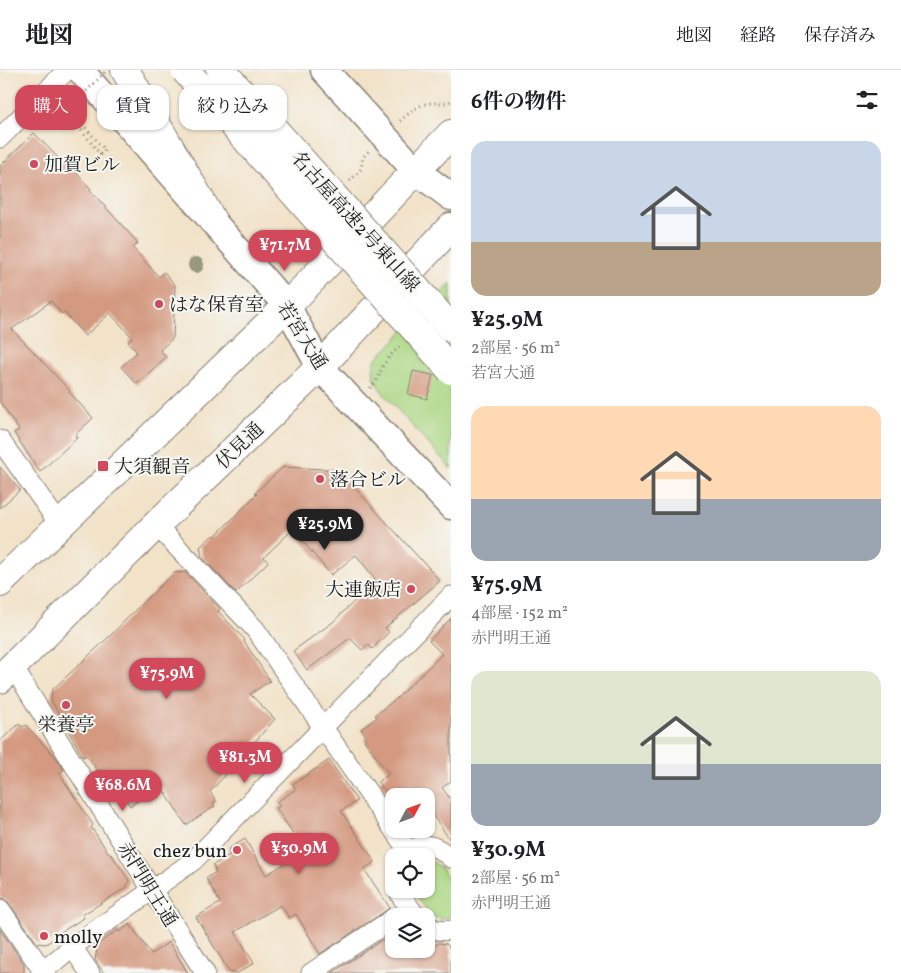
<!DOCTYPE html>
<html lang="ja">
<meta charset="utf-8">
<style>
:root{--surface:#fff;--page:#f6f6f6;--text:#202124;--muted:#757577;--line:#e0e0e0;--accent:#d1495b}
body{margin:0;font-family:Vollkorn,"Noto Serif JP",serif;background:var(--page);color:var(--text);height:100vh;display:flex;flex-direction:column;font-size:19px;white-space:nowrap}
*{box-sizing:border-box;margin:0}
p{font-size:16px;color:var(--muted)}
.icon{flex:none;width:28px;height:28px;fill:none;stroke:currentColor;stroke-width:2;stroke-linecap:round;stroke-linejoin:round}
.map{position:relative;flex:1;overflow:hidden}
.sheet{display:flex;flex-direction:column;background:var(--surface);width:450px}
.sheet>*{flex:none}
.guide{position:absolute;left:15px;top:15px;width:360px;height:45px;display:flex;gap:10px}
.needle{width:32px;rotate:49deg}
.tools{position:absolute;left:385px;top:718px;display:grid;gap:10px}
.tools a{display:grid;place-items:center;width:50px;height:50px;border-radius:10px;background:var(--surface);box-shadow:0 1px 4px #0004;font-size:25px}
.price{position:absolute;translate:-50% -42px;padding:0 11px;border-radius:18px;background:var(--accent);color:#fff;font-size:16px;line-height:32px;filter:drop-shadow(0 1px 2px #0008)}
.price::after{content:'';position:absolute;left:50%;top:30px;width:15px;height:11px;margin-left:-8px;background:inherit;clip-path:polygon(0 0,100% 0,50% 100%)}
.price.selected{background:#222;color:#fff}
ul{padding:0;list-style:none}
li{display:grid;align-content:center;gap:10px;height:265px;padding:0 20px}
li span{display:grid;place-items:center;height:155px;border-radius:15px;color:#555}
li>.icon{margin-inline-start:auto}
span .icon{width:90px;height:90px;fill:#fffc;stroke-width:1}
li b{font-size:21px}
h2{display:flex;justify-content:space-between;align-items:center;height:60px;padding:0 20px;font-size:21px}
.chip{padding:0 18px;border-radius:15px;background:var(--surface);box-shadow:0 1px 4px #0004;font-size:18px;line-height:45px}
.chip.selected{background:var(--accent);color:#fff}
header{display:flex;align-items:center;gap:30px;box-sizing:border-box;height:70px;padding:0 25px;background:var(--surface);border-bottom:1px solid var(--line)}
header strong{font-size:24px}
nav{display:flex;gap:28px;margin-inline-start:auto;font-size:18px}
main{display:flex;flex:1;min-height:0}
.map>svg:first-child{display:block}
.green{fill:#abd783;stroke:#647a50}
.building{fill:#d49a81}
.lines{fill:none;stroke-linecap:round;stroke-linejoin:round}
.street-casing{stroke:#877f72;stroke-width:21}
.secondary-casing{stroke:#877f72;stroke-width:29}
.highway-casing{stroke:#877f72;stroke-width:30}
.path{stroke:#877f72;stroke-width:3;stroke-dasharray:1 4;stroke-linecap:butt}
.street{stroke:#fff;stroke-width:19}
.secondary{stroke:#fff;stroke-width:26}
.highway{stroke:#fff;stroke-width:28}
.highway-bridge-casing{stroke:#877f72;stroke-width:30;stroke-linecap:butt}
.path-bridge{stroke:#877f72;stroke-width:3;stroke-dasharray:1 4;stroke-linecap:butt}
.highway-bridge{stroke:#fff;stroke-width:28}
.tree{fill:#98997d}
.poi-dot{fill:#d1495b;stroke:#f6f6f2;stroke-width:2}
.labels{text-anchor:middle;stroke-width:4;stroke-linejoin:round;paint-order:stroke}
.poi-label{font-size:19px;fill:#1c1c1c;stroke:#f6f6f2;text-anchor:start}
.street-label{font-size:19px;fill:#1c1c1c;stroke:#f6f6f2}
</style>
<header>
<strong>地図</strong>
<nav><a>地図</a><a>経路</a><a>保存済み</a></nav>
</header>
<main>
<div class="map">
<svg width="451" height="903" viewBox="0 0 451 903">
<rect width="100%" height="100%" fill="#f6f6f2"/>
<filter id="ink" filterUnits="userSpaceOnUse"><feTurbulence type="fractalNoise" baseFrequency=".02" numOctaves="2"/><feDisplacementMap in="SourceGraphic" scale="10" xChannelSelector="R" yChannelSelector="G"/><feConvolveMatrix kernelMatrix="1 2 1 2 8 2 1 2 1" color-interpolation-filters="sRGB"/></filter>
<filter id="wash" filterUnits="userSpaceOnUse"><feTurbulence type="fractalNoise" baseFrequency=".0096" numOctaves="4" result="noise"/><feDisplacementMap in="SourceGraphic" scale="20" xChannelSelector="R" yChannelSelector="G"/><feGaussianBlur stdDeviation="1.12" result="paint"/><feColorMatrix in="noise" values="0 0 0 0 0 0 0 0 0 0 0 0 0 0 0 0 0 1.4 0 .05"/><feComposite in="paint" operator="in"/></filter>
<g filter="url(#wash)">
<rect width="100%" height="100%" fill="#f2e2c8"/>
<g class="green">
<path d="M451,213V399L383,323C374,309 371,306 375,290Z"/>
<path d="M426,789H429L441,798L451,812V845C439,854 432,846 424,836C419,829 416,827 413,819H426Z"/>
</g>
<g id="blocks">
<g class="building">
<polygon points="34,63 68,98 70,96 91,119 90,120 138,173 133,178 159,207 164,202 175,215 173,268 160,280 166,287 137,314 121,297 137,282 128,272 132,267 110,243 85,266 64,242 62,244 51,231 12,259 70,321 69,322 93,348 75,365 77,368 40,402 14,363 19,360 0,332 0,96"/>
<polygon points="413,301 433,305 427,329 408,324"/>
<polygon points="0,397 20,420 0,438"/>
<polygon points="283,397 344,400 344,406 421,490 421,489 440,511 385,558 389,562 372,579 368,574 362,580 350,568 307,600 293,581 333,552 376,510 356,485 331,505 294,461 292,462 291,461 264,487 268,492 236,523 202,487 200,477 213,465 214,467 257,424 255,423"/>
<polygon points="185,502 220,539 218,541 245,570 244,571 270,611 250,624 275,649 210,722 216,731 213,734 215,736 186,755 161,716 130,736 115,714 110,717 100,700 98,702 87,685 83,687 51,630 52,620 113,563 144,531 174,503"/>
<polygon points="451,548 451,711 442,718 451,730 451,771 426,736 426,726 389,726 378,712 389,704 364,670 367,667 361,659 377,647 375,645 397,628 442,584 429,571"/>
<polygon points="19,654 22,657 26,655 58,690 64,700 59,703 93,755 91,757 110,785 111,784 129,810 127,817 82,845 84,848 61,862 62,863 46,874 37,873 9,833 5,829 0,828 0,671"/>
<polygon points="329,690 357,731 341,741 375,792 364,799 390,838 320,884 296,844 289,848 281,835 235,862 254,893 238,903 230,903 196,847 220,833 206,808 216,802 213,795 231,784 228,779 245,769 266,805 305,781 276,738 280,736 277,732 296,719 293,714"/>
<polygon points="130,854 151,884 169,872 188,903 104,903 95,890 98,874 118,860 119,862"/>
<polygon points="0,859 24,894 24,903 0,903"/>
<polygon points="394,862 394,879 430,879 439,873 447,874 451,881 451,903 332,903"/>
</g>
</g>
</g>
<g filter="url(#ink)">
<use href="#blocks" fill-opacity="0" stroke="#877f72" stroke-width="1"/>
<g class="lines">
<defs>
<g id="street">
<polyline points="0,68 67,0"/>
<polyline points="0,370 60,455"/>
<polyline points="156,455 255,559 409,782"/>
<polyline points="13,597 152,820 205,903"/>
<path d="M404,786C421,769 435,774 451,788"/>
<polyline points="399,819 401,826 416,846"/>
<polyline points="0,839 43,901"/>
<path d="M426,855C434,860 442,862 451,860"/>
<polyline points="72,877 90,903"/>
<polyline points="41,903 72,877 193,791 451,526"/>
<polyline points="311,903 394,848"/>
</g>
<g id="secondary">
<polyline points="80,0 287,236 320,297 451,436"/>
<polyline points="324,0 415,100 451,127"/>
</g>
<g id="highway">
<polyline points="125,0 212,150"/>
<polyline points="0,513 287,236 451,64"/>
<polyline points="0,609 156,455 320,297 451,157"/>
</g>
</defs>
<use href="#street" class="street-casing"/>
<use href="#secondary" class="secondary-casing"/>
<use href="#highway" class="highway-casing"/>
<g class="path">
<polyline points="69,39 105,80 100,84 78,56"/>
<path d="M400,51C409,43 419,34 431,33C439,33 444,34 451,31"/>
<polyline points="350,111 361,99 363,87 369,81"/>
<polyline points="271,183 274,180 281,178 298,163"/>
<path d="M370,318C379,310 378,306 383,296C387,289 393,282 400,277"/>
</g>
<use href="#street" class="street"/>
<use href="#secondary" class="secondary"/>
<use href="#highway" class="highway"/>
<defs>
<g id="highway-bridge">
<polyline points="185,0 451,300"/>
<polyline points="221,0 451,258"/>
</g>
</defs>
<use href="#highway-bridge" class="highway-bridge-casing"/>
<polyline class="path-bridge" points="69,39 107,0"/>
<use href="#highway-bridge" class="highway-bridge"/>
</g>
<circle class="tree" cx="196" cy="195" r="8"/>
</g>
<g class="poi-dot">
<circle cx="34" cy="94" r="5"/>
<circle cx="159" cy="234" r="5"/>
<rect x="97" y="390" width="12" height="12" rx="2.5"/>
<circle cx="320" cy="409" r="5"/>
<circle cx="411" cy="519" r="5"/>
<circle cx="66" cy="635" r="5"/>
<circle cx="237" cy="780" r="5"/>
<circle cx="44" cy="866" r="5"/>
</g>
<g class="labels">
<g class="poi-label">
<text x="44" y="101">加賀ビル</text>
<text x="169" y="241">はな保育室</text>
<text x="114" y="403">大須観音</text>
<text x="330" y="416">落合ビル</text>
<text x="401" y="526" text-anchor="end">大連飯店</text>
<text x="66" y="661" text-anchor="middle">栄養亭</text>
<text x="227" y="787" text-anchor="end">chez bun</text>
<text x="54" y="873">molly</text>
</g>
<g class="street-label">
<text transform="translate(356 151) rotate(48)" y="7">名古屋高速2号東山線</text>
<text transform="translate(303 265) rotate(58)" y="7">若宮大通</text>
<text transform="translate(239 375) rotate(-44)" y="7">伏見通</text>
<text transform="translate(148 814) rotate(58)" y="7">赤門明王通</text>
</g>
</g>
</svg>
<div class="tools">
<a><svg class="needle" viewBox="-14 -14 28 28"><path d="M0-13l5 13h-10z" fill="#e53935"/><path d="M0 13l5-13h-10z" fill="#757577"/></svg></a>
<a><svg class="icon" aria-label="locate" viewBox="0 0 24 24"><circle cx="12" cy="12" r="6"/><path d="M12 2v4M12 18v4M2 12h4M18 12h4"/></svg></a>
<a><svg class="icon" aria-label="layers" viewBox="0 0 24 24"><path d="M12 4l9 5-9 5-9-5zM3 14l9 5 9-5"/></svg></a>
</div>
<b class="price" style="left:285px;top:202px">¥71.7M</b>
<b class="price selected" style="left:325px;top:481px">¥25.9M</b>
<b class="price" style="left:167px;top:630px">¥75.9M</b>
<b class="price" style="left:245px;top:714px">¥81.3M</b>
<b class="price" style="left:123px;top:742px">¥68.6M</b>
<b class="price" style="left:299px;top:805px">¥30.9M</b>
<div class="guide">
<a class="chip selected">購入</a>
<a class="chip">賃貸</a>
<a class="chip">絞り込み</a>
</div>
</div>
<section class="sheet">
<h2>6件の物件<svg class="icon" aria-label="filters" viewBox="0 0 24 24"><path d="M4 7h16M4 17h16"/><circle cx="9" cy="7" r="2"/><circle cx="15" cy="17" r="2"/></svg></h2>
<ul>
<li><span style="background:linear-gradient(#c9d6e8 65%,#b9a48a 0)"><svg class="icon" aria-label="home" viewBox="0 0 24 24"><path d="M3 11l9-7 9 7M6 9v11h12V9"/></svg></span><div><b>¥25.9M</b><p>2部屋 · 56 m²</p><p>若宮大通</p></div></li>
<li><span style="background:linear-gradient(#ffd9b3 60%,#9aa5b1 0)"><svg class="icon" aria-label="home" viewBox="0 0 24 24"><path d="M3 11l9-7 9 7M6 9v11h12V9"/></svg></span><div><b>¥75.9M</b><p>4部屋 · 152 m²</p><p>赤門明王通</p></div></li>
<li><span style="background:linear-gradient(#dfe7d0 60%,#9aa5b1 0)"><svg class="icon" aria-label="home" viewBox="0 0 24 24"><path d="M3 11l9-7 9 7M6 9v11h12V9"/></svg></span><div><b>¥30.9M</b><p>2部屋 · 56 m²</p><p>赤門明王通</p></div></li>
</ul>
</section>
</main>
